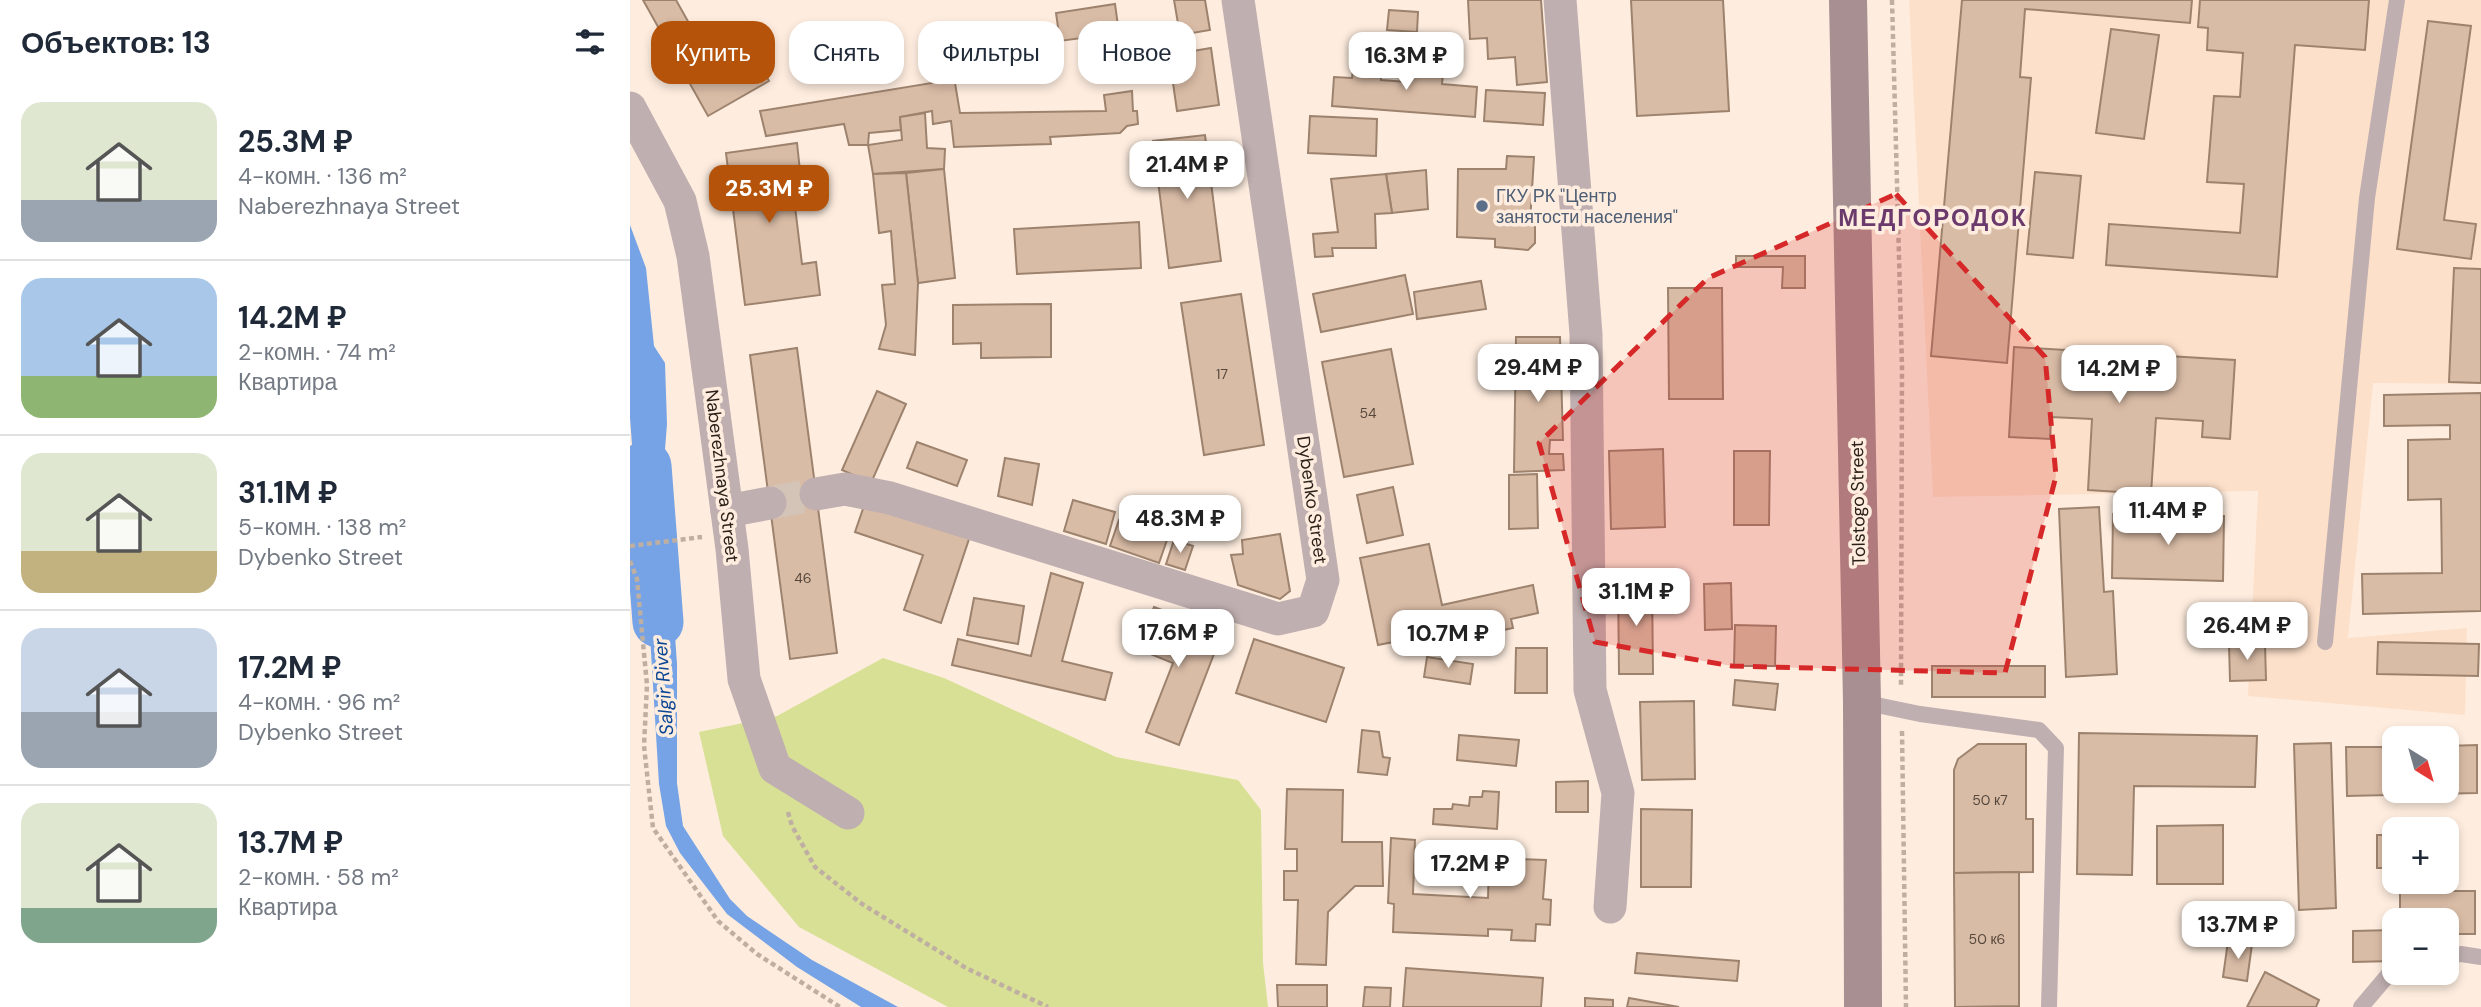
<!DOCTYPE html>
<html lang="ru">
<meta charset="utf-8">
<style>
:root{--surface:#fff;--page:#f2f2f3;--text:#1f2937;--muted:#747a83;--line:#e0e1e3;--accent:#b45309}
body{margin:0;font-family:"DM Sans",sans-serif;background:var(--page);color:var(--text);height:100vh;display:flex;flex-direction:column;font-size:26px;white-space:nowrap}
*{box-sizing:border-box;margin:0}
p{font-size:23px;color:var(--muted)}
.icon{flex:none;width:38px;height:38px;fill:none;stroke:currentColor;stroke-width:2;stroke-linecap:round;stroke-linejoin:round}
.map{position:relative;flex:1;overflow:hidden}
.side{display:flex;flex-direction:column;background:var(--surface);width:630px}
.side>*{flex:none}
.guide{position:absolute;left:21px;top:21px;width:665px;height:63px;display:flex;gap:14px}
.needle{width:46px;rotate:143deg}
.buttons{position:absolute;left:1752px;top:726px;display:grid;gap:14px}
.buttons a{display:grid;place-items:center;width:77px;height:77px;border-radius:14px;background:var(--surface);box-shadow:0 4px 10px #0003;font-size:35px}
.price{position:absolute;translate:-50% -60px;padding:0 16px;border-radius:14px;background:#fff;color:#222;font-size:23px;line-height:46px;filter:drop-shadow(0 2px 4px #0008)}
.price::after{content:'';position:absolute;left:50%;top:42px;width:21px;height:16px;margin-left:-10px;background:inherit;clip-path:polygon(0 0,100% 0,50% 100%)}
.price.current{background:var(--accent);color:#fff}
ul{padding:0;list-style:none}
li{display:flex;align-items:center;gap:21px;height:175px;padding:0 21px}
li+li{border-top:2px solid var(--line)}
li span{display:grid;place-items:center;flex:none;width:196px;height:140px;border-radius:21px;color:#555}
li>.icon{margin-inline-start:auto}
span .icon{width:84px;height:84px;fill:#fffc;stroke-width:1}
li b{font-size:30px}
h2{display:flex;justify-content:space-between;align-items:center;height:84px;padding:0 21px;font-size:30px}
.tag{padding:0 24px;border-radius:21px;background:var(--surface);box-shadow:0 4px 10px #0003;font-size:24px;line-height:63px}
.tag.current{background:var(--accent);color:#fff}
main{display:flex;flex:1;min-height:0}
.map>svg:first-child{display:block}
.built{fill:#fde0ca}
.green{fill:#d7e094}
.water{fill:#75a3e5}
.lines{fill:none;stroke-linecap:round;stroke-linejoin:round}
.river{stroke:#75a3e5;stroke-width:51}
.building{fill:#d9bca6;stroke:#9d836e;stroke-width:2}
.street-tunnel{stroke:#d4c4b7;stroke-width:33;stroke-dasharray:33 17;stroke-linecap:butt}
.path{stroke:#beafa2;stroke-width:4.5;stroke-dasharray:5 3.5;stroke-linecap:butt}
.lane{stroke:#c0afb0;stroke-width:16}
.street{stroke:#c0afb0;stroke-width:33}
.secondary{stroke:#a88f91;stroke-width:38}
.marked{fill:#d62828;fill-opacity:0.2;stroke:#d62828;stroke-width:5;stroke-dasharray:14 9;stroke-linejoin:round}
.service-dot{fill:#5c6f8a;stroke:#feeddf;stroke-width:2.5}
.labels{text-anchor:middle;stroke-width:7;stroke-linejoin:round;paint-order:stroke}
.number-label{font-size:14px;fill:#56483c}
.service-label{font-size:18px;fill:#4e5e75;stroke:#feeddf;text-anchor:start}
.street-label{font-size:18px;fill:#2b2118;stroke:#feeddf}
.water-label{font-size:19px;font-style:italic;fill:#094593;stroke:#feeddf}
.district-label{font-size:24px;font-weight:bold;letter-spacing:2px;fill:#6b3a6c;stroke:#feeddf}
</style>
<main>
<section class="side">
<h2>Объектов: 13<svg class="icon" aria-label="filters" viewBox="0 0 24 24"><path d="M4 7h16M4 17h16"/><circle cx="9" cy="7" r="2"/><circle cx="15" cy="17" r="2"/></svg></h2>
<ul>
<li><span style="background:linear-gradient(#dfe7d0 70%,#9aa5b1 0)"><svg class="icon" aria-label="home" viewBox="0 0 24 24"><path d="M3 11l9-7 9 7M6 9v11h12V9"/></svg></span><div><b>25.3M ₽</b><p>4-комн. · 136 m²</p><p>Naberezhnaya Street</p></div></li>
<li><span style="background:linear-gradient(#a9c7e8 70%,#8fb573 0)"><svg class="icon" aria-label="home" viewBox="0 0 24 24"><path d="M3 11l9-7 9 7M6 9v11h12V9"/></svg></span><div><b>14.2M ₽</b><p>2-комн. · 74 m²</p><p>Квартира</p></div></li>
<li><span style="background:linear-gradient(#dfe7d0 70%,#c2b280 0)"><svg class="icon" aria-label="home" viewBox="0 0 24 24"><path d="M3 11l9-7 9 7M6 9v11h12V9"/></svg></span><div><b>31.1M ₽</b><p>5-комн. · 138 m²</p><p>Dybenko Street</p></div></li>
<li><span style="background:linear-gradient(#c9d6e8 60%,#9aa5b1 0)"><svg class="icon" aria-label="home" viewBox="0 0 24 24"><path d="M3 11l9-7 9 7M6 9v11h12V9"/></svg></span><div><b>17.2M ₽</b><p>4-комн. · 96 m²</p><p>Dybenko Street</p></div></li>
<li><span style="background:linear-gradient(#dfe7d0 75%,#7fa58c 0)"><svg class="icon" aria-label="home" viewBox="0 0 24 24"><path d="M3 11l9-7 9 7M6 9v11h12V9"/></svg></span><div><b>13.7M ₽</b><p>2-комн. · 58 m²</p><p>Квартира</p></div></li>
</ul>
</section>
<div class="map">
<svg width="1851" height="1007" viewBox="0 0 1851 1007">
<rect width="100%" height="100%" fill="#feeddf"/>
<polygon class="built" points="1279,0 1851,0 1851,384 1743,383 1718,638 1837,628 1835,715 1618,696 1628,491 1303,497"/>
<polygon class="green" points="253,658 314,678 486,757 608,780 631,810 633,963 638,1007 318,1007 169,927 93,836 69,732 147,716"/>
<g class="water">
<polygon points="0,225 16,268 24,346 35,363 37,424 33,475 37,533 9,537 0,418"/>
<polygon points="39,550 47,664 47,783 53,826 100,899 117,916 182,960 268,1007 231,1007 167,967 97,914 50,853 36,826 29,784 15,553"/>
</g>
<g class="lines">
<polyline class="river" points="16,466 28,622"/>
</g>
<g class="building">
<polygon points="13,0 46,0 87,73 123,53 139,81 78,116"/>
<polygon points="544,0 575,0 580,30 550,35"/>
<polygon points="838,0 911,0 917,82 887,85 885,57 858,59 857,38 840,39"/>
<polygon points="1001,0 1093,0 1099,111 1007,116"/>
<polygon points="1332,0 1562,0 1560,23 1395,9 1390,77 1401,78 1377,363 1301,356"/>
<polygon points="1570,0 1739,0 1735,50 1665,45 1647,277 1476,265 1479,224 1610,233 1614,184 1577,182 1584,96 1610,97 1613,53 1577,50 1578,28 1568,27"/>
<polygon points="485,4 489,33 430,41 426,13"/>
<polygon points="759,10 788,12 787,32 757,30"/>
<polygon points="1798,21 1841,26 1814,220 1846,224 1841,259 1767,249"/>
<polygon points="1481,29 1529,35 1514,139 1466,133"/>
<polygon points="581,48 589,105 547,111 539,55"/>
<polygon points="320,53 330,113 476,111 474,95 502,91 503,111 507,111 508,124 497,126 490,133 420,137 421,144 324,147 321,121 303,124 302,111 270,117 271,130 239,133 238,145 219,145 214,124 136,136 130,111 302,83 298,57"/>
<polygon points="779,62 814,64 812,84 847,87 845,117 702,106 704,77 722,78 723,69 751,72 751,80 777,82"/>
<polygon points="856,90 915,93 913,125 854,121"/>
<polygon points="295,113 297,148 315,149 314,169 243,174 238,145 272,140 270,117"/>
<polygon points="680,116 747,119 746,156 678,153"/>
<polygon points="575,135 591,261 539,268 523,141"/>
<polygon points="167,143 171,180 162,182 172,264 186,262 190,295 115,305 96,153"/>
<polygon points="877,156 904,157 900,223 905,223 905,243 898,250 865,247 865,239 827,237 828,169 876,169"/>
<polygon points="314,169 325,278 288,283 276,173"/>
<polygon points="796,170 798,209 762,213 756,174"/>
<polygon points="1405,172 1451,176 1443,258 1397,254"/>
<polygon points="276,173 288,283 285,355 249,349 256,325 252,285 265,284 261,231 249,233 243,174"/>
<polygon points="756,174 762,213 745,214 746,248 702,248 703,256 685,257 683,234 708,232 701,179"/>
<polygon points="509,222 511,268 387,274 384,229"/>
<polygon points="1106,256 1175,256 1175,288 1152,288 1153,267 1106,267"/>
<polygon points="1824,268 1851,269 1851,383 1819,382"/>
<polygon points="775,275 783,314 691,332 683,294"/>
<polygon points="851,281 856,309 787,319 784,292"/>
<polygon points="1038,288 1092,288 1093,399 1039,399"/>
<polygon points="611,294 634,445 574,455 551,303"/>
<polygon points="421,304 421,357 351,358 351,343 323,344 323,305"/>
<polygon points="886,337 930,337 933,440 920,440 919,454 933,454 934,470 884,472"/>
<polygon points="1384,347 1605,360 1600,439 1572,437 1573,421 1526,418 1521,494 1458,490 1462,419 1421,417 1420,439 1379,437"/>
<polygon points="167,348 207,653 160,659 120,355"/>
<polygon points="761,349 783,464 714,477 692,362"/>
<polygon points="247,391 276,404 241,483 212,470"/>
<polygon points="1851,393 1851,611 1733,614 1732,574 1812,573 1811,499 1778,500 1778,440 1820,439 1820,425 1754,426 1754,395"/>
<polygon points="287,442 337,460 327,486 277,468"/>
<polygon points="1033,449 1035,527 981,529 979,451"/>
<polygon points="1104,451 1140,451 1139,525 1104,525"/>
<polygon points="375,458 409,464 402,505 368,496"/>
<polygon points="907,474 908,528 879,529 879,475"/>
<polygon points="763,487 773,535 737,543 727,495"/>
<polygon points="236,500 340,536 311,623 274,610 293,555 225,532"/>
<polygon points="443,500 485,512 476,544 434,531"/>
<polygon points="1469,507 1474,592 1483,591 1487,674 1436,677 1429,509"/>
<polygon points="1483,514 1594,516 1593,581 1482,578"/>
<polygon points="489,520 538,537 529,563 480,546"/>
<polygon points="650,534 660,591 650,599 608,585 601,555 613,554 612,540"/>
<polygon points="544,540 563,546 555,570 536,564"/>
<polygon points="799,544 812,605 903,585 908,613 881,619 883,628 831,639 829,629 748,645 730,558"/>
<polygon points="421,573 453,583 432,661 482,673 475,700 322,665 328,639 401,656"/>
<polygon points="1022,581 1023,674 989,674 988,582"/>
<polygon points="1101,583 1102,629 1075,630 1074,584"/>
<polygon points="344,598 394,606 388,644 337,635"/>
<polygon points="1586,606 1608,606 1609,639 1587,640"/>
<polygon points="524,607 592,633 549,745 516,732 543,663 508,649"/>
<polygon points="1105,625 1146,626 1145,666 1104,666"/>
<polygon points="624,639 714,668 696,722 606,693"/>
<polygon points="1748,642 1849,644 1848,676 1747,674"/>
<polygon points="1599,644 1635,644 1636,680 1600,681"/>
<polygon points="886,648 917,648 917,693 885,693"/>
<polygon points="797,657 843,664 840,684 794,677"/>
<rect x="1302" y="666" width="113" height="31"/>
<polygon points="1105,680 1148,684 1145,710 1103,705"/>
<polygon points="1064,701 1065,779 1012,780 1010,702"/>
<polygon points="732,730 749,732 753,757 760,758 757,775 728,772"/>
<polygon points="1449,733 1627,736 1625,787 1504,786 1502,875 1447,874"/>
<polygon points="829,735 889,740 886,766 827,760"/>
<polygon points="1701,743 1706,908 1669,910 1664,744"/>
<polygon points="1348,744 1396,744 1396,819 1403,819 1403,872 1324,873 1324,770 1328,759"/>
<polygon points="1847,745 1847,793 1717,796 1716,747 1764,747 1764,791 1816,791 1816,746"/>
<polygon points="958,781 958,812 926,812 926,782"/>
<polygon points="657,789 713,790 712,842 752,842 753,886 725,886 698,912 696,965 666,964 668,900 654,900 654,871 667,871 667,849 655,849"/>
<polygon points="853,791 869,792 867,829 803,824 804,809 822,809 823,804 839,806 840,797 852,797"/>
<polygon points="1011,809 1062,810 1061,887 1011,887"/>
<polygon points="1593,825 1593,884 1527,884 1527,826"/>
<rect x="1747" y="835" width="17" height="33"/>
<polygon points="761,838 785,840 783,894 858,898 859,864 881,865 881,859 916,860 913,899 921,900 920,925 906,924 905,941 881,940 882,930 858,929 858,936 763,932 764,904 758,903"/>
<polygon points="1389,872 1389,1006 1325,1007 1324,873"/>
<polygon points="1770,891 1845,891 1845,934 1816,934 1816,920 1770,920"/>
<polygon points="1764,930 1764,961 1723,962 1723,931"/>
<polygon points="1598,941 1622,944 1617,981 1593,977"/>
<polygon points="1007,953 1109,961 1107,981 1005,973"/>
<polygon points="776,968 913,978 911,1007 773,1007"/>
<polygon points="1635,972 1689,1000 1686,1007 1617,1007"/>
<polygon points="647,985 697,985 697,1007 648,1007"/>
<polygon points="735,987 761,988 760,1007 733,1007"/>
<polygon points="955,998 983,1000 983,1007 955,1007"/>
<polygon points="999,998 1049,1007 997,1007"/>
</g>
<g class="lines">
<polyline class="street-tunnel" points="140,503 186,494"/>
<g class="path">
<polyline points="1262,0 1272,366 1271,688"/>
<polyline points="0,546 72,537"/>
<polyline points="0,561 7,579 17,685 14,746 23,828 88,921 127,954 210,1007"/>
<polyline points="1272,731 1276,1007"/>
<polyline points="158,812 162,826 185,867 232,904 336,968 418,1007"/>
</g>
<g class="lane">
<polyline points="1695,642 1737,198 1767,0"/>
<polyline points="1232,702 1290,714 1409,730 1426,748 1419,1007"/>
<polyline points="1816,957 1831,954 1851,957"/>
<polyline points="1731,1007 1764,968"/>
</g>
<g class="street">
<polyline points="930,0 956,334 960,690 988,793 980,907"/>
<polyline points="0,108 50,201 63,256 102,549 114,679 145,768 218,813"/>
<polyline points="186,494 215,489 260,498 648,619 683,611 693,580 608,0"/>
<polyline points="97,511 140,503"/>
</g>
<polyline class="secondary" points="1218,0 1232,702 1233,1007"/>
</g>
<path class="marked" d="M1266,194L1415,357L1426,476L1375,673L1102,666L965,642L909,443L1078,278Z"/>
<circle class="service-dot" cx="852" cy="206" r="7"/>
<g class="labels">
<g class="number-label">
<text x="592" y="379">17</text>
<text x="738" y="418">54</text>
<text x="173" y="583">46</text>
<text x="1360" y="805">50 к7</text>
<text x="1357" y="944">50 к6</text>
</g>
<g class="service-label">
<text x="866" y="202">ГКУ РК "Центр<tspan x="866" dy="21">занятости населения"</tspan></text>
</g>
<g class="street-label">
<text transform="translate(92 476) rotate(83)" y="6">Naberezhnaya Street</text>
<text transform="translate(682 500) rotate(82)" y="6">Dybenko Street</text>
<text transform="translate(1228 503) rotate(-91)" y="6">Tolstogo Street</text>
</g>
<g class="water-label">
<text transform="translate(33 687) rotate(-94)" y="7">Salgir River</text>
</g>
<g class="district-label">
<text x="1303" y="226">МЕДГОРОДОК</text>
</g>
</g>
</svg>
<div class="buttons">
<a><svg class="needle" viewBox="-14 -14 28 28"><path d="M0-13l5 13h-10z" fill="#e53935"/><path d="M0 13l5-13h-10z" fill="#747a83"/></svg></a>
<a>+</a>
<a>−</a>
</div>
<b class="price" style="left:776px;top:92px">16.3M ₽</b>
<b class="price" style="left:557px;top:201px">21.4M ₽</b>
<b class="price current" style="left:139px;top:225px">25.3M ₽</b>
<b class="price" style="left:908px;top:404px">29.4M ₽</b>
<b class="price" style="left:1489px;top:405px">14.2M ₽</b>
<b class="price" style="left:1538px;top:547px">11.4M ₽</b>
<b class="price" style="left:550px;top:555px">48.3M ₽</b>
<b class="price" style="left:1006px;top:628px">31.1M ₽</b>
<b class="price" style="left:1617px;top:662px">26.4M ₽</b>
<b class="price" style="left:548px;top:669px">17.6M ₽</b>
<b class="price" style="left:818px;top:670px">10.7M ₽</b>
<b class="price" style="left:840px;top:900px">17.2M ₽</b>
<b class="price" style="left:1608px;top:961px">13.7M ₽</b>
<div class="guide">
<a class="tag current">Купить</a>
<a class="tag">Снять</a>
<a class="tag">Фильтры</a>
<a class="tag">Новое</a>
</div>
</div>
</main>
